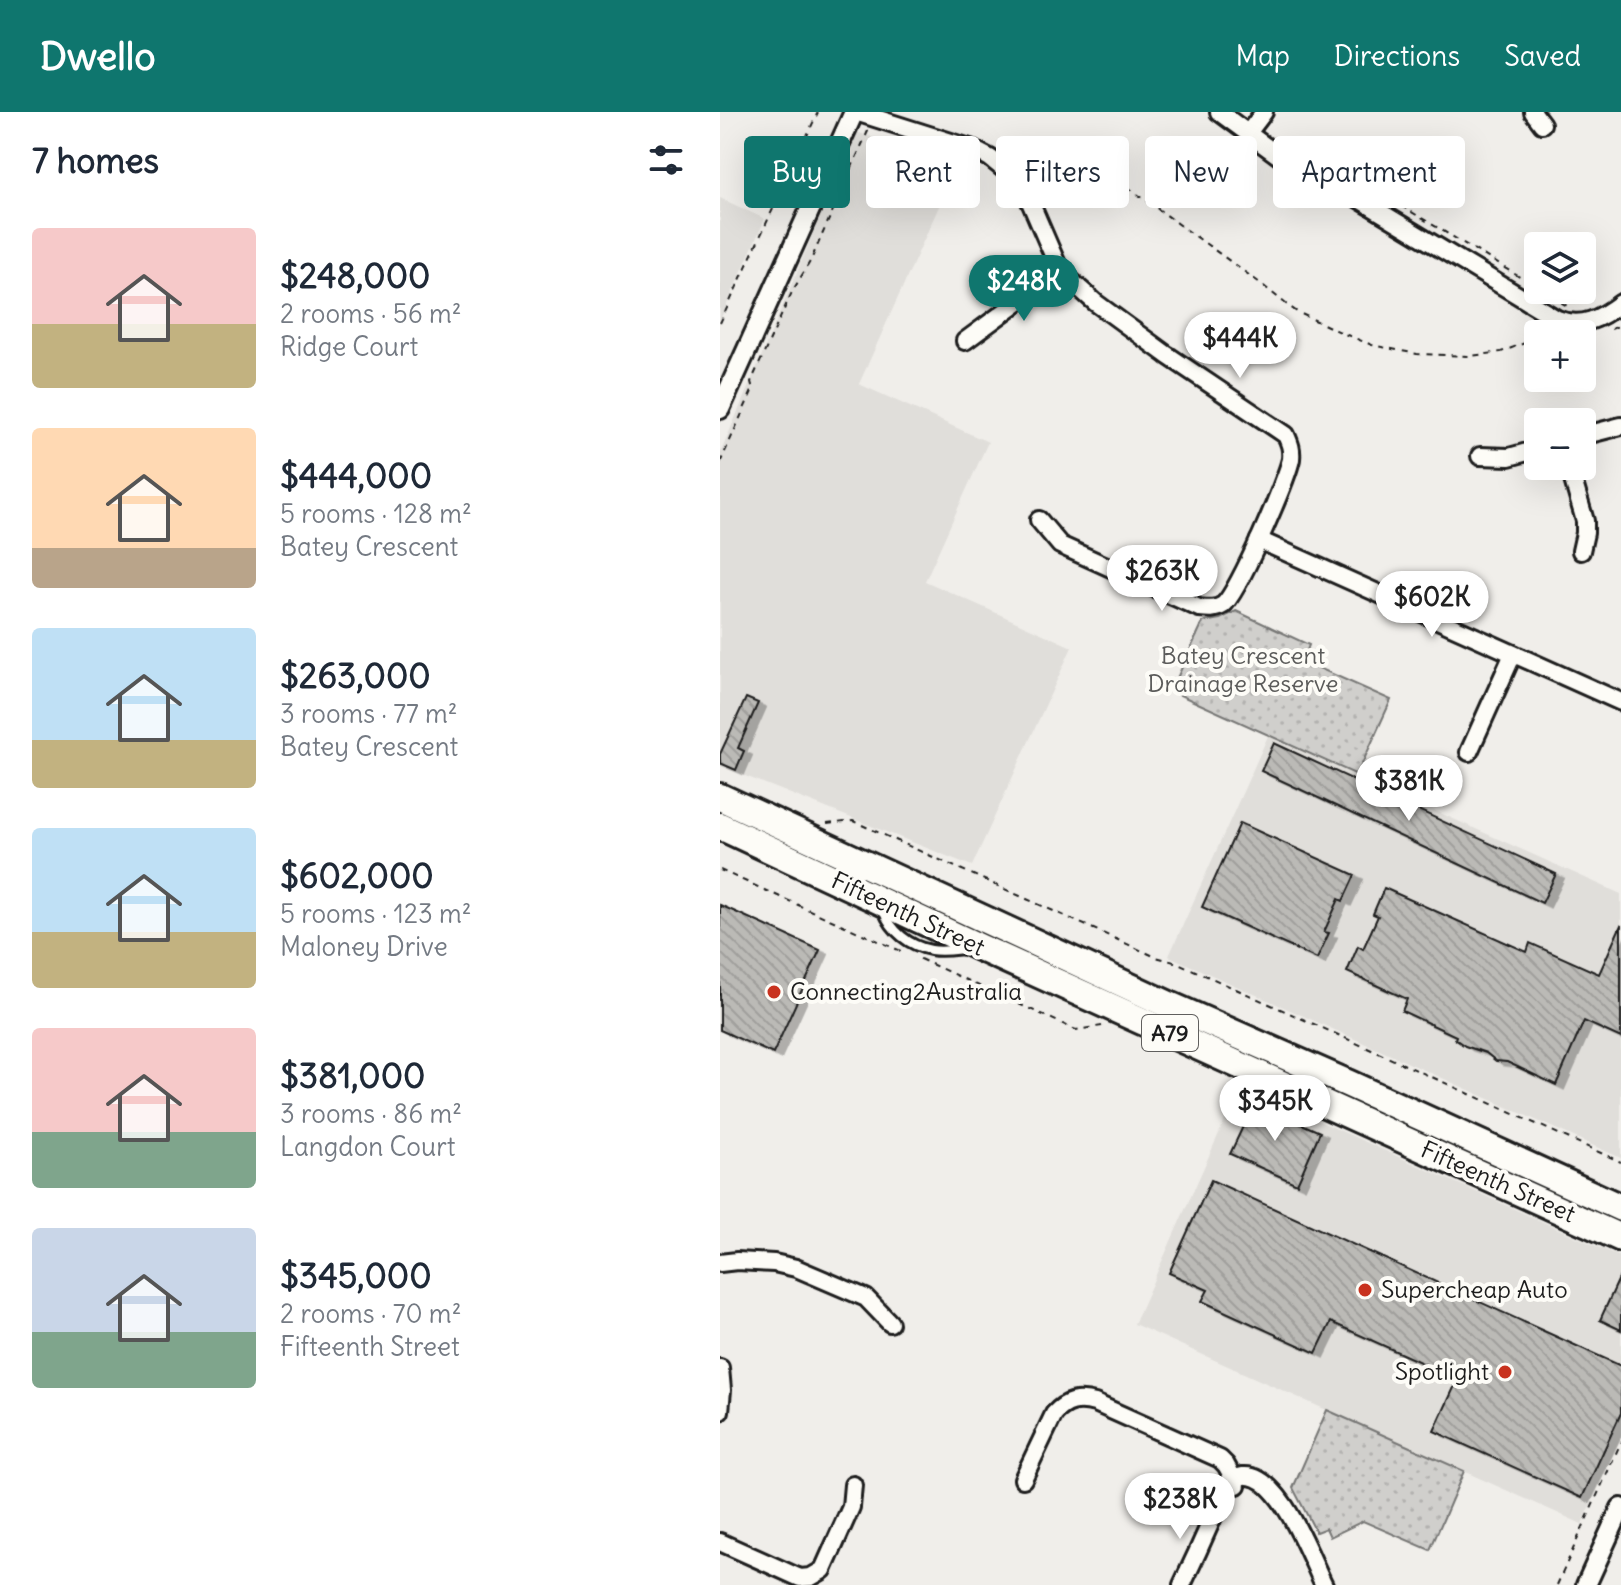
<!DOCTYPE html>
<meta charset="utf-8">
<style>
:root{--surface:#fff;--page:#f6f6f7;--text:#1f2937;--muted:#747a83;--accent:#0f766e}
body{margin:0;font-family:Delius,sans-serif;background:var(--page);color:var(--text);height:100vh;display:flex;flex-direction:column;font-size:30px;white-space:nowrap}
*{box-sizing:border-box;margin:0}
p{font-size:26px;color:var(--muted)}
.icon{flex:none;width:44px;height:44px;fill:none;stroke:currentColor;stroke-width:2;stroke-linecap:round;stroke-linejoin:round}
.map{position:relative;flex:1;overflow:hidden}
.side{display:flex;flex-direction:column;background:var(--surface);width:720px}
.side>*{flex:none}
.guide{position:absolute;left:24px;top:24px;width:756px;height:72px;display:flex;gap:16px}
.fabs{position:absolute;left:804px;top:120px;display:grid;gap:16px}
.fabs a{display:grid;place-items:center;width:72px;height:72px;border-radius:8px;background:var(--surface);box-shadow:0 8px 32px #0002;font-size:40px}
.price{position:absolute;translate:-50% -68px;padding:0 18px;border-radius:28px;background:#fff;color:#222;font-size:26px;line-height:52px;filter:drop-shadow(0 2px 4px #0008)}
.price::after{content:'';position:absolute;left:50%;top:48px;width:24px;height:18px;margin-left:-12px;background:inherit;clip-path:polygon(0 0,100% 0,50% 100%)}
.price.selected{background:var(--accent);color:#fff}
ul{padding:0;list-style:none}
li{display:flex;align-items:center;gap:24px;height:200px;padding:0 32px}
li span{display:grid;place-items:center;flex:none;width:224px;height:160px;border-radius:8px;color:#555}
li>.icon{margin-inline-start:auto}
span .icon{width:96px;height:96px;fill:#fffc;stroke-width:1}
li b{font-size:34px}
h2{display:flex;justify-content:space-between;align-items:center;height:96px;padding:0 32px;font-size:34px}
.pill{padding:0 28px;border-radius:8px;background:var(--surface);box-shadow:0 8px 32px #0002;font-size:28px;line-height:72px}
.pill.selected{background:var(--accent);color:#fff}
header{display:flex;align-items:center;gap:48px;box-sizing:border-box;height:112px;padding:0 40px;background:var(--accent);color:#fff}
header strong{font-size:38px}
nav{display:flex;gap:44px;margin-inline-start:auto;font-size:28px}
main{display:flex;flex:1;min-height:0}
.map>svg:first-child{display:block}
.built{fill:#e0deda}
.park{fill:url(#park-dots);stroke:#767674;stroke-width:2}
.building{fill:url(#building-back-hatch);stroke:#1c1c1c;stroke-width:2;filter:url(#shadow)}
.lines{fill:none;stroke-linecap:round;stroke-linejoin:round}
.service-casing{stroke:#1c1c1c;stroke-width:14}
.minor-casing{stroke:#1c1c1c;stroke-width:22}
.tertiary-casing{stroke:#1c1c1c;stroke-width:24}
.trunk-casing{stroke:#1c1c1c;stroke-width:32}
.path{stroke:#1c1c1c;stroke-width:2;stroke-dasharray:6 6;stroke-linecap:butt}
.service{stroke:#fdfcf7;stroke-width:8}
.minor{stroke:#fdfcf7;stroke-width:16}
.tertiary{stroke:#fdfcf7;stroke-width:18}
.trunk{stroke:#fdfcf7;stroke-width:26}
.poi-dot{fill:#c8321e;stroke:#fdfcf7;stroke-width:3}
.labels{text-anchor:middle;stroke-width:8;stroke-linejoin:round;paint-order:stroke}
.shield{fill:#fdfcf7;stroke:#605f5e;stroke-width:2}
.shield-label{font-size:22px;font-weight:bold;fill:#1c1c1c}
.park-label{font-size:24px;fill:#5b5b5a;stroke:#fdfcf7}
.street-label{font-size:24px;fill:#1c1c1c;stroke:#fdfcf7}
.poi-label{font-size:24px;fill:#1c1c1c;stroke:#fdfcf7;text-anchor:start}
</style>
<header>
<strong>Dwello</strong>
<nav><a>Map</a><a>Directions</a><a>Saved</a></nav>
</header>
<main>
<section class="side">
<h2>7 homes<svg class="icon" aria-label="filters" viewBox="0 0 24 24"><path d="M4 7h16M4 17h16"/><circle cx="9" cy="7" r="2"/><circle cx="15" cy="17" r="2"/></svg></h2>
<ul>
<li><span style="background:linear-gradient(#f6c9c9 60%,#c2b280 0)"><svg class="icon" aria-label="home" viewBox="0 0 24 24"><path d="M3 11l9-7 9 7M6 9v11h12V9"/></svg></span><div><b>$248,000</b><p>2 rooms · 56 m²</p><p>Ridge Court</p></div></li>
<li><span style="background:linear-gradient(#ffd9b3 75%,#b9a48a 0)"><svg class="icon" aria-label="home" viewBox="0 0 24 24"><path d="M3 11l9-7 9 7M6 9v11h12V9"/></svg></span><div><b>$444,000</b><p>5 rooms · 128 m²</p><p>Batey Crescent</p></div></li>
<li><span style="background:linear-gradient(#bfe0f5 70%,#c2b280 0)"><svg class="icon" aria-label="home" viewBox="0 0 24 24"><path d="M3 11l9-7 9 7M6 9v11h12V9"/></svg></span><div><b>$263,000</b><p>3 rooms · 77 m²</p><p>Batey Crescent</p></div></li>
<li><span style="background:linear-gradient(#bfe0f5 65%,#c2b280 0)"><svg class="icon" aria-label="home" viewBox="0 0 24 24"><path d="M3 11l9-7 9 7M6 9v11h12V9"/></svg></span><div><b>$602,000</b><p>5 rooms · 123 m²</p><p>Maloney Drive</p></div></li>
<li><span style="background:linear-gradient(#f6c9c9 65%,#7fa58c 0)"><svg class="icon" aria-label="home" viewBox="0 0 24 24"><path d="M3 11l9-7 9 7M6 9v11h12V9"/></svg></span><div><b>$381,000</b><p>3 rooms · 86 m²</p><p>Langdon Court</p></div></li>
<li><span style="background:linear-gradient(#c9d6e8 65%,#7fa58c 0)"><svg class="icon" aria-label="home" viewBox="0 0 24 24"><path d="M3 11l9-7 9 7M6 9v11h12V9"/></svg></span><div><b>$345,000</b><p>2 rooms · 70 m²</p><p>Fifteenth Street</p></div></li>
</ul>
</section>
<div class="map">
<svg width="901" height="1473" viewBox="0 0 901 1473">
<defs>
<pattern id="park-dots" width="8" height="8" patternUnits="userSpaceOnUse" patternTransform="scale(2)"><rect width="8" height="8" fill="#d0cfcc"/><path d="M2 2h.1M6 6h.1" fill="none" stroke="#b2b1af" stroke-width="1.8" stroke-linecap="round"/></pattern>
<pattern id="building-back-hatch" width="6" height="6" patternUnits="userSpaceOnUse" patternTransform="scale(2)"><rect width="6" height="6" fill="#bbbab6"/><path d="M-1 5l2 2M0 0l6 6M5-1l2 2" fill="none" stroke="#a09f9c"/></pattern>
<filter id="shadow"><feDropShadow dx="8" dy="4.5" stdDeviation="0" flood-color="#0004"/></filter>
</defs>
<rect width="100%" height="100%" fill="#f0eeea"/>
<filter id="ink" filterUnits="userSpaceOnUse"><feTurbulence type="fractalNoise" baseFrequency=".0125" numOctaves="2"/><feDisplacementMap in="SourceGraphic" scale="16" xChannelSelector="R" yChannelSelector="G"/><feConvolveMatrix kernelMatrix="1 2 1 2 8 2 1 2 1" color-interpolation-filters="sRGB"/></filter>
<g filter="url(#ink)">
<g class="built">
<polygon points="136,20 238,52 139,272 268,330 205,469 352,535 252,754 0,654 0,342"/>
<polygon points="0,86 45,107 0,208"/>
<polygon points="548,624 901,782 901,1046 449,844"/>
<polygon points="517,972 901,1145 901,1326 862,1412 414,1212 517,981"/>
</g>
<g class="park">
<polygon points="516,499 589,533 583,549 671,588 637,663 451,579 483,510 500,507"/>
<polygon points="607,1298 744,1359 710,1438 643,1409 610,1425 606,1416 596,1420 573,1376"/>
</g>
<g class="building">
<polygon points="26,586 38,591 18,636 24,639 16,658 0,651 0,642"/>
<polygon points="554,631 836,762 822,791 541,659"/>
<polygon points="520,711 635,763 623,789 619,787 604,820 609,821 597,847 482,795"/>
<polygon points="664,776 807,840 810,831 879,862 901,813 901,926 864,909 836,973 787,950 776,949 766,941 745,934 735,927 736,924 682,899 687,887 627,860 638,834 643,837 658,804 653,802"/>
<polygon points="0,793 100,838 53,942 0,918"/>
<polygon points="534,991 600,1020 577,1072 510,1042"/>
<polygon points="491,1068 901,1254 901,1301 862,1386 714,1319 738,1267 611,1210 596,1241 482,1189 488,1178 449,1161"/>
<polygon points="901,1162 901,1218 880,1208"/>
</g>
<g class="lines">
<defs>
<path id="service" d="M163,798C171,819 189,834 211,838C222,840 234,838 244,837"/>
<g id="minor">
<path d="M136,0L253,37L270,46L291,63L305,78L340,159L376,191L447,243L566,323C570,332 572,337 571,347C567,367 518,482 503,493C495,498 488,497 479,496L340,433L319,408"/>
<path d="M499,0L571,53L619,75L837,207C862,217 881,206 901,191"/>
<polyline points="813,0 822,12"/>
<polyline points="528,21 544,0"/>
<polyline points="245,229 340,159"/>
<polyline points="862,324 901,314"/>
<polyline points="760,344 789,345 818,337"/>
<polyline points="849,354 865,409 865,421 861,439"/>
<polyline points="539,428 901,590"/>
<polyline points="749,640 793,542"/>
<polyline points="0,1151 17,1149 54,1151 76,1156 146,1186 170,1211"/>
<polyline points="0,1256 2,1278 0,1299"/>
<path d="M303,1367L334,1302C346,1289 358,1286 375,1291L500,1347L506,1353L517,1373"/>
<polyline points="0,1430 80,1466 91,1465 103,1458 131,1395 133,1373"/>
<path d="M462,1473C473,1450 483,1428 493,1405C497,1396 497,1384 503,1376C508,1369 515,1365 523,1364C560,1360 590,1445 604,1473"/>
</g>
<g id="tertiary">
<polyline points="0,297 134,0"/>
<polyline points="866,1473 901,1396"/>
</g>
<g id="trunk">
<polyline points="0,685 447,892 629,972 901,1096"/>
<polyline points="0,714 261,836 901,1126"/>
</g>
</defs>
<use href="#service" class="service-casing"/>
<use href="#minor" class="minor-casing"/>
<use href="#tertiary" class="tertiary-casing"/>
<use href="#trunk" class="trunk-casing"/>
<g class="path">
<polyline points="285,40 330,38 344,41 380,55 540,171 566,192 577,200 627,223 652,233 697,242 751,244 781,240 818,226"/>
<polyline points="608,52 624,60"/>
<polyline points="640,69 818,176"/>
<polyline points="821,178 847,194"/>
<polyline points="0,211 98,0"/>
<polyline points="891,217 901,213"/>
<polyline points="0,351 33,277 31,270 72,180 91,148 148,19"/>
<polyline points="107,712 133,709 436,845 458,851 901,1050"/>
<polyline points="0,758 183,840"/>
<polyline points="200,847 356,918 382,914"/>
<polyline points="837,1473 901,1330"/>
</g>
<use href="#service" class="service"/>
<use href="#minor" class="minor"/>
<use href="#tertiary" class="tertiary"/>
<use href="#trunk" class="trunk"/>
</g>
</g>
<g class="poi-dot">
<circle cx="54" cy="880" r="8"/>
<circle cx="645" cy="1178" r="8"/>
<circle cx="785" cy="1260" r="8"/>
</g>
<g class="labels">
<rect class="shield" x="422" y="903" width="56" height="36" rx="6"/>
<g class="shield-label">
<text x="450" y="929">A79</text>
</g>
<g class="park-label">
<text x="523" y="552">Batey Crescent<tspan x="523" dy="28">Drainage Reserve</tspan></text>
</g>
<g class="street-label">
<text transform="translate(188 802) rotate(25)" y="8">Fifteenth Street</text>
<text transform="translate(778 1070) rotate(24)" y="8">Fifteenth Street</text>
</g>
<g class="poi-label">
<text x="70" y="888">Connecting2Australia</text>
<text x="661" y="1186">Supercheap Auto</text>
<text x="769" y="1268" text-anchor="end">Spotlight</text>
</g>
</g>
</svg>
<div class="fabs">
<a><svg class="icon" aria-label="layers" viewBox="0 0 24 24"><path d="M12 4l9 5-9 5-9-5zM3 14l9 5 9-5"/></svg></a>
<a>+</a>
<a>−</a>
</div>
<b class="price selected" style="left:304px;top:211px">$248K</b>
<b class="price" style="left:520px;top:268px">$444K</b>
<b class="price" style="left:442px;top:501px">$263K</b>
<b class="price" style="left:712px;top:527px">$602K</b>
<b class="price" style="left:689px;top:711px">$381K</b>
<b class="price" style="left:555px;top:1031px">$345K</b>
<b class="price" style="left:460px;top:1429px">$238K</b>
<div class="guide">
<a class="pill selected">Buy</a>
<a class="pill">Rent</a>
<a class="pill">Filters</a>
<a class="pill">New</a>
<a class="pill">Apartment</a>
</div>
</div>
</main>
